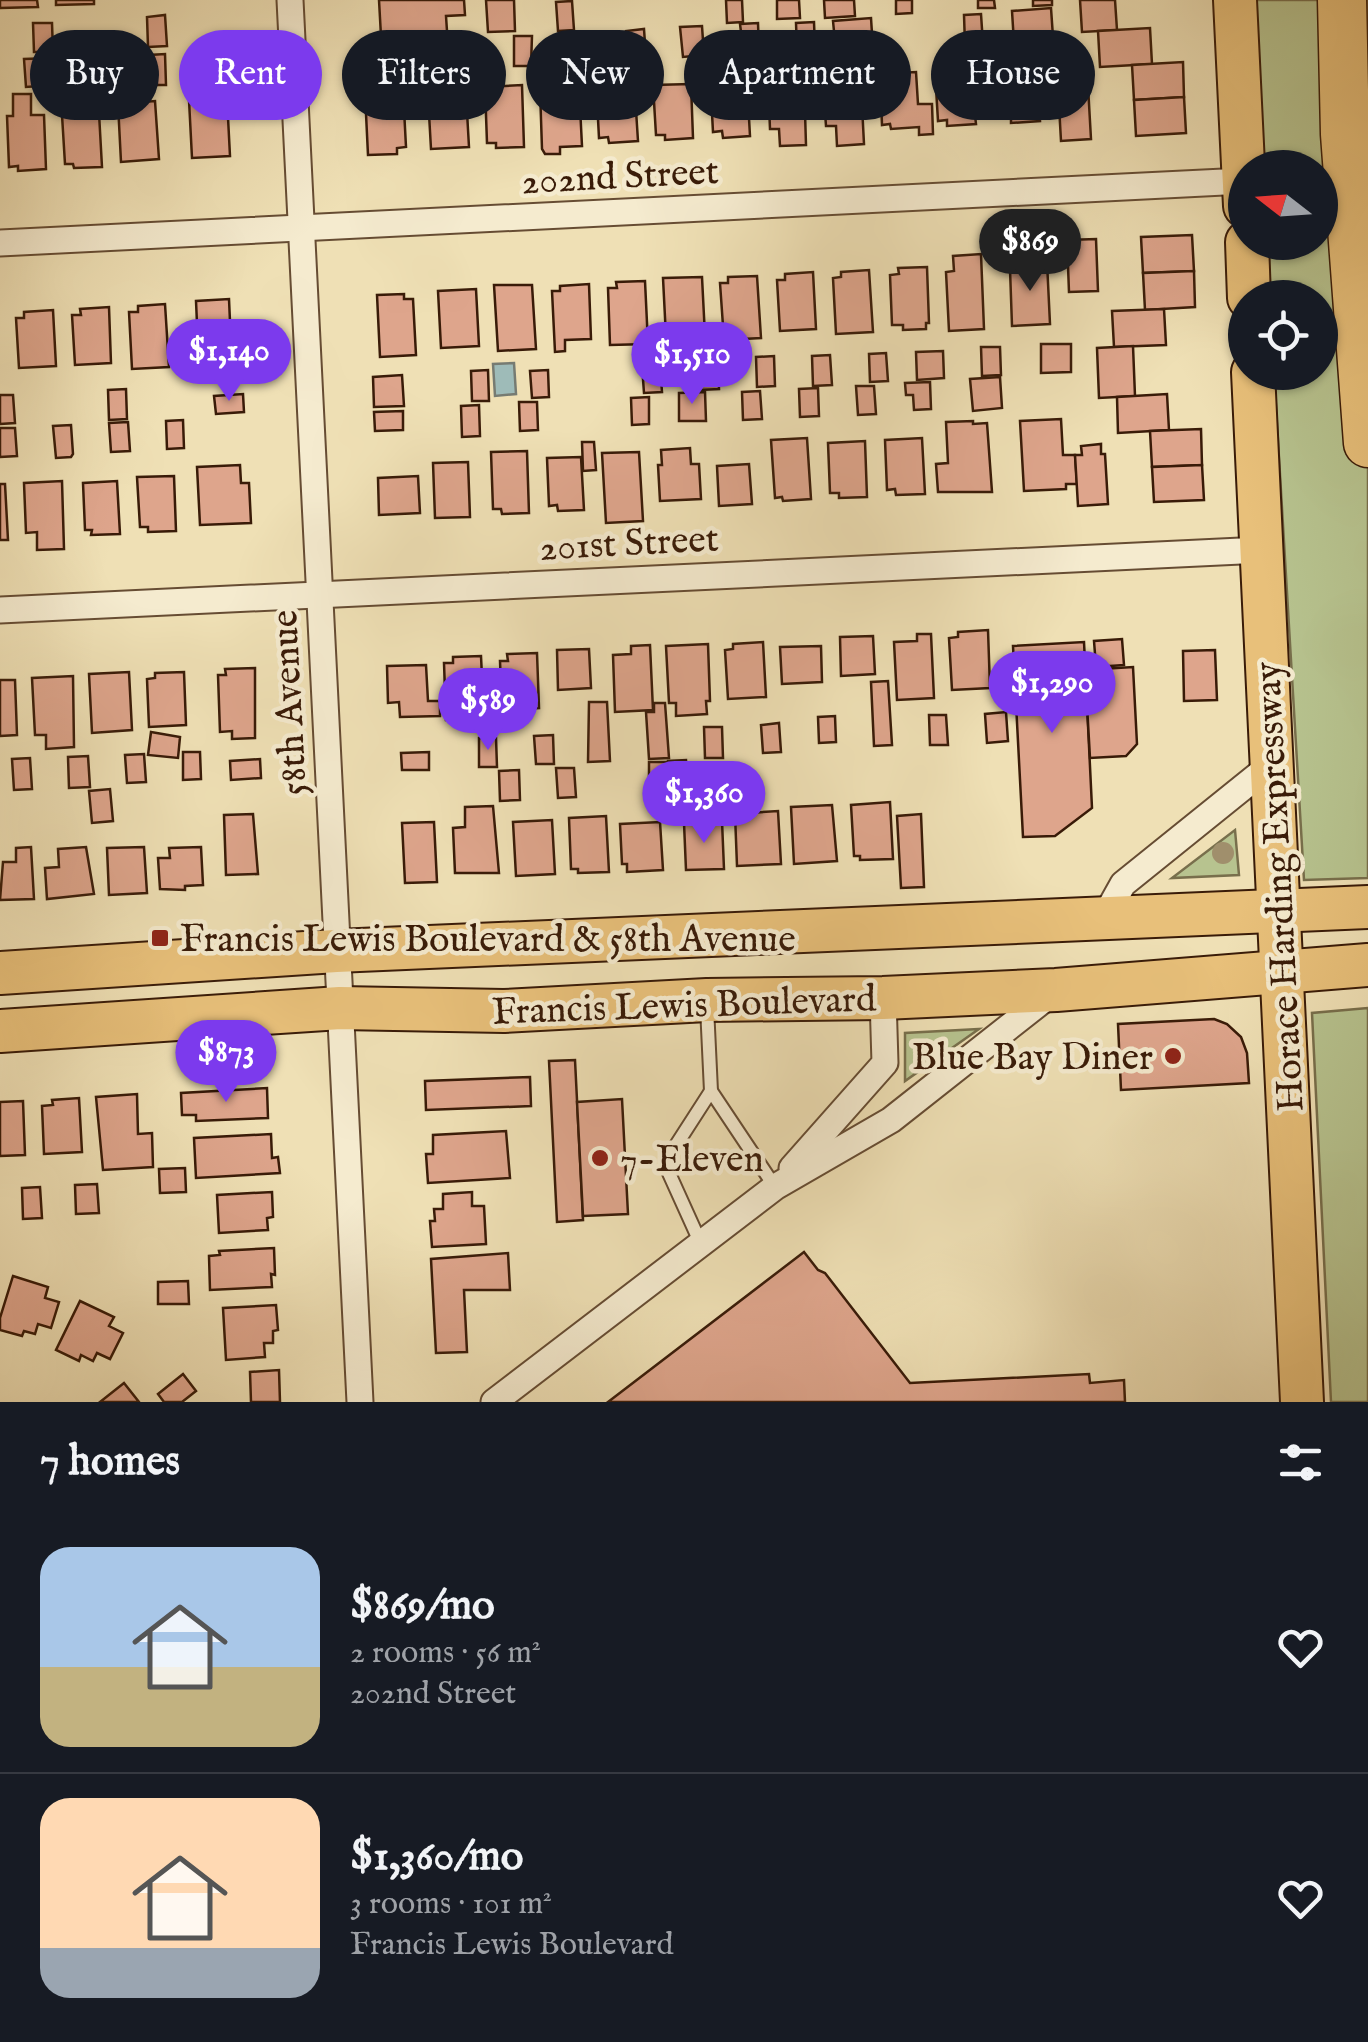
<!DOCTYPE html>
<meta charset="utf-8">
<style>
:root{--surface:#171b24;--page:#242831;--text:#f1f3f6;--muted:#9ea1a6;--line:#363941;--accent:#7c3aed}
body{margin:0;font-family:"IM FELL English",serif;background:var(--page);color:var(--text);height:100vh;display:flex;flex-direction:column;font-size:38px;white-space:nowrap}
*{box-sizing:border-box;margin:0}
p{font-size:32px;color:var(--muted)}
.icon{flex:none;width:55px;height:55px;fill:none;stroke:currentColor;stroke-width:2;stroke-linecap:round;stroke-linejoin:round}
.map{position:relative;height:1402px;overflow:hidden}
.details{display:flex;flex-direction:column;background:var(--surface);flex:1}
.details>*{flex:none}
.hud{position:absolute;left:30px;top:30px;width:1310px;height:90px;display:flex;gap:20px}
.needle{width:65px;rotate:287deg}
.controls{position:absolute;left:1228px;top:150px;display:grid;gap:20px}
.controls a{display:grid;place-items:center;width:110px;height:110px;border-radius:50%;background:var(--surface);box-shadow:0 2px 8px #0004;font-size:50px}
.price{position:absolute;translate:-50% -85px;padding:0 22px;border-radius:35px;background:var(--accent);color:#fff;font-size:32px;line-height:65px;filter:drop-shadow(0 2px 5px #0008)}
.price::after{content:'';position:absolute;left:50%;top:60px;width:30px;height:22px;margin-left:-15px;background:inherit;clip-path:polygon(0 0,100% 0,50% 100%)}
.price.on{background:#222;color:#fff}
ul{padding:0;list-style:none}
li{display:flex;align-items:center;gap:30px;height:250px;padding:0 40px}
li+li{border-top:2px solid var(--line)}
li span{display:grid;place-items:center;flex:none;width:280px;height:200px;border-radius:30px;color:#555}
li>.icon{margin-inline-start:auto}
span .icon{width:120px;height:120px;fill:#fffc;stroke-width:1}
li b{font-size:42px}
h2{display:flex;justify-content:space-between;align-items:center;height:120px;padding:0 40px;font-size:42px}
.tag{padding:0 35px;border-radius:45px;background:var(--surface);box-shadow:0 2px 8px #0004;font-size:35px;line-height:90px}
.tag.on{background:var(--accent);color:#fff}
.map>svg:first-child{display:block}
.green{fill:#b7c38f;stroke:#786f4c;stroke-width:2.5}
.water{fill:#9ebbb8;stroke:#767b72;stroke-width:2.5}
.building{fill:#dea58c;stroke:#391b08;stroke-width:2.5}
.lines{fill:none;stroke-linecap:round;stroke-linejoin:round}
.lane-casing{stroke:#664c33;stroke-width:16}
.street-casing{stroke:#664c33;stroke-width:29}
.primary-casing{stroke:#391b08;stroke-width:46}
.highway-casing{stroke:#391b08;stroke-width:51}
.lane{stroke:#f5ebcf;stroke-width:12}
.street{stroke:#f5ebcf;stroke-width:25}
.primary{stroke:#e8c07a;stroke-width:42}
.highway{stroke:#e8c07a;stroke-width:48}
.tree{fill:#a08f6c}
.poi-dot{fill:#8f2418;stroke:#f5ebcf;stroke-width:4}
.labels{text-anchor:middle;stroke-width:9;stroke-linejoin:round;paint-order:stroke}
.street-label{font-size:38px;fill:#391b08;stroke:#f5ebcf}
.poi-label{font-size:38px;fill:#391b08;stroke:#f5ebcf;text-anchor:start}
</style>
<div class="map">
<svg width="1368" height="1402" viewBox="0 0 1368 1402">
<rect width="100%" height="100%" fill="#efe0b5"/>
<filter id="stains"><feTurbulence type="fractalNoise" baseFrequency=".002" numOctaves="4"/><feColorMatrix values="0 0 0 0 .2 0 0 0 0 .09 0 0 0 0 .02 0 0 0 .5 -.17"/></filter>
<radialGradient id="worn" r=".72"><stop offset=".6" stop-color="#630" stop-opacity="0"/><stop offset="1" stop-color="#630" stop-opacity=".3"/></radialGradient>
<g class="green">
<polygon points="1252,0 1368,0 1368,878 1304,880 1274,373 1320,372 1320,298 1270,297 1266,243 1320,242 1320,168 1262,167"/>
<polygon points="1235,830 1239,875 1172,878"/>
<polygon points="1368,1008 1368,1402 1331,1402 1312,1013"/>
<polygon points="979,1029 905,1081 905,1033"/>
</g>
<polygon class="water" points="514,363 516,394 495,396 493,364"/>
<g class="building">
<polygon points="0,0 37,0 38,7 0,8"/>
<polygon points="56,0 94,0 94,4 56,5"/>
<polygon points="379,0 464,0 465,15 446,16 447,31 381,36"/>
<polygon points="486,0 514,0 515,31 488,32"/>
<polygon points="726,0 742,0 743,22 727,23"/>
<polygon points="777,0 799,0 800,18 777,19"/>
<polygon points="824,0 854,0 855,16 825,18"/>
<polygon points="896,0 912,0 912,13 896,14"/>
<polygon points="978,0 994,0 995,8 978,8"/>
<polygon points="1033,0 1052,0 1052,5 1033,6"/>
<polygon points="1080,0 1115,0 1117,30 1082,32"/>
<polygon points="572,1 574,30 558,31 556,2"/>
<polygon points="1051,8 1053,37 1014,43 1012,11"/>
<polygon points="981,14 983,44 965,45 964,15"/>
<polygon points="165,15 167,46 148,47 147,17"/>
<polygon points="871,18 873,49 836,52 833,21"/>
<polygon points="814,22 815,49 797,50 796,23"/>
<polygon points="33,23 52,23 53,52 34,52"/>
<polygon points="758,23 760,78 747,82 750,136 723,138 722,131 713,132 710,75 746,73 740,24"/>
<polygon points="702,26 704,55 683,57 680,27"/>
<polygon points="1150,28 1152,64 1100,67 1098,31"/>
<polygon points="644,29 646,58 628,59 626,31"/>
<polygon points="587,32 589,60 560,61 559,34"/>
<polygon points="514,36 532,36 531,66 514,66"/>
<polygon points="476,41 478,73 458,74 456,42"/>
<polygon points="392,42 393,60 367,62 366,44"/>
<polygon points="232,47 235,78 202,81 199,50"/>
<polygon points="165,54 166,85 150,85 149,55"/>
<polygon points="53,58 54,85 26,87 24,59"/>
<polygon points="969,59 976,124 947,126 947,120 938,121 935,71 946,70 945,60"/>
<polygon points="1036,59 1040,121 1011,123 1011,117 1002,118 998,61"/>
<polygon points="1183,62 1184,97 1134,100 1132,65"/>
<polygon points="860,67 864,144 837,146 836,126 826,126 822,69"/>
<polygon points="916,72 918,104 932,104 933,134 919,135 919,127 891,129 890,124 882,125 880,74"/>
<polygon points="634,79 638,141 609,143 608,137 599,138 596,80"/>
<polygon points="804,79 806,145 780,146 779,129 770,129 768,80"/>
<polygon points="1083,79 1083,87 1088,86 1091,139 1061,141 1058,88 1063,88 1063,80"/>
<polygon points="691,84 693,138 665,140 665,135 656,135 653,85"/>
<polygon points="522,85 524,147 496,148 496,143 487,143 485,87"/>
<polygon points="579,87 582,146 560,147 560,154 545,154 542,149 540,89"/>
<polygon points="403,90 406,147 397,148 397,154 368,155 365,93"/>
<polygon points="13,94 31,94 31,115 44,115 46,169 18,171 18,166 9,167 7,116 13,116"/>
<polygon points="466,94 469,147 431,149 428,96"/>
<polygon points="1184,97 1186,133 1136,136 1134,100"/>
<polygon points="227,98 230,156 192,158 189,100"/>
<polygon points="155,101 159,159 121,162 118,104"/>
<polygon points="99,113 102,167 74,168 73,164 65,164 62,115"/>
<polygon points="1192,235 1194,271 1143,273 1141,237"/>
<polygon points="1096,239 1098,291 1069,292 1067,240"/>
<polygon points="981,254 984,329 949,331 946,272 954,271 953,256"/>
<polygon points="1047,262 1050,324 1012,326 1010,269 1017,268 1017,263"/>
<polygon points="927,267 929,323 926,323 926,329 903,330 903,325 892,325 890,275 899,274 898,268"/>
<polygon points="869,270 873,332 836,334 833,278 841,277 841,272"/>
<polygon points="1194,271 1195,307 1145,310 1143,273"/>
<polygon points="813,272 816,329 780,331 777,280 785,280 785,274"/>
<polygon points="757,276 761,338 724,340 720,283 728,283 728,277"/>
<polygon points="702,277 705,336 666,337 663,278"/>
<polygon points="645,281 648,344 610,345 608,288 617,288 616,282"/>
<polygon points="589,284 591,339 565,340 565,351 555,352 552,291 560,291 560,286"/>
<polygon points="494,285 532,285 536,349 498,351"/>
<polygon points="476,289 479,346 441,348 438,291"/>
<polygon points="404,294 404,299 413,299 416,355 380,357 377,295"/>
<polygon points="229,299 232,367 199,369 196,301"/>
<polygon points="165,304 169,367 132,369 129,312 138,312 138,306"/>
<polygon points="109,307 111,363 75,365 72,315 81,315 80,309"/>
<polygon points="1164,309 1166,345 1114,347 1112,311"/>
<polygon points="53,310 56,366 19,368 16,318 24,318 24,312"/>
<polygon points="1041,344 1071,344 1071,372 1041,373"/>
<polygon points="1133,346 1135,396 1099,398 1097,348"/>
<polygon points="981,347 1000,347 1001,375 982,376"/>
<polygon points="943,351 944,378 917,380 916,352"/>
<polygon points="886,353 888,381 870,382 869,354"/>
<polygon points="830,355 832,385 813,386 812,356"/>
<polygon points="774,356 775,386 757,387 756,357"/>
<polygon points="718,361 719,389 700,390 699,362"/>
<polygon points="660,364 662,392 644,393 642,365"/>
<polygon points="488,370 489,401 472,401 471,371"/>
<polygon points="548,370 549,397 532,398 530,371"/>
<polygon points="402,375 404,406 374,407 373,377"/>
<polygon points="1000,377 1002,408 973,411 970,379"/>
<polygon points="930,382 931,409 914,410 913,395 906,395 905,383"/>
<polygon points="856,386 874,386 876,414 858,415"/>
<polygon points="818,388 819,416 800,417 799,389"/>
<polygon points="126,389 127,419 109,420 108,390"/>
<polygon points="760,391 762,419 743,420 742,392"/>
<polygon points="705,392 706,421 679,421 679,393"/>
<polygon points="243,394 244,412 216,414 214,396"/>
<polygon points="1167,394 1169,430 1118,433 1117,397"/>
<polygon points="0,395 13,395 15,423 0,424"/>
<polygon points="649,397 649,424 632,425 631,398"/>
<polygon points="519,402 537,402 538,430 520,431"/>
<polygon points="479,405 480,436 462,437 461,406"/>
<polygon points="403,411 403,430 375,431 374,412"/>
<polygon points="1061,419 1063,455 1075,455 1077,484 1066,484 1066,489 1024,491 1020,421"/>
<polygon points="183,420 184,448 167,449 166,421"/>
<polygon points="973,421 973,424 987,423 992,492 938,492 936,464 948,463 946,422"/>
<polygon points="128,422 130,451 111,452 109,423"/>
<polygon points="71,425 73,454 71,457 56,458 53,426"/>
<polygon points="0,428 15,428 17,456 0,457"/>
<polygon points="1201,429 1202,465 1152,467 1150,431"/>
<polygon points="807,438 811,499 783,501 782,497 775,498 771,440"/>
<polygon points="922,438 925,494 896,495 895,489 887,490 885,440"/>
<polygon points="865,441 867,497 839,498 839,493 830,493 828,443"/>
<polygon points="582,442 594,442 596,470 583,471"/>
<polygon points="1101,444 1101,454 1105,454 1108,504 1078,506 1075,455 1082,455 1081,446"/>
<polygon points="690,448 691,464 699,464 701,499 660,501 658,465 662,465 661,450"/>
<polygon points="527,451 529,513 502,514 501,509 493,509 491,452"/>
<polygon points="639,452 643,521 606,523 602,453"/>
<polygon points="581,457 584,510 558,511 557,505 549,506 547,458"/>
<polygon points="468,462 470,517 435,518 433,463"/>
<polygon points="749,464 752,504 719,506 717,466"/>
<polygon points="240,465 241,483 249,483 251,523 200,525 197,467"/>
<polygon points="1202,465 1204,500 1154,502 1152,467"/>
<polygon points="174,476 176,531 148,532 148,527 140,527 137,477"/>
<polygon points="418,476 420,513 379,515 378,478"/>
<polygon points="62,481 64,549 37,550 37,532 26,533 24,483"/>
<polygon points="117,481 120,534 91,535 92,530 85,530 83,483"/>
<polygon points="0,484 5,484 8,540 0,540"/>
<polygon points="988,630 990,688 952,690 949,638 958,637 958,632"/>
<polygon points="917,634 931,634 934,698 897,700 894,642 917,641"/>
<polygon points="873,636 875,674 841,676 840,637"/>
<polygon points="1122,639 1124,665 1096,667 1094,641"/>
<polygon points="763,642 766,697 728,699 725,650 733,649 733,644"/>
<polygon points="1084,642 1092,808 1055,836 1023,837 1013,646"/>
<polygon points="708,644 710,701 706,701 707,714 676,716 676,703 669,703 666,646"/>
<polygon points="650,645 653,710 615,712 613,655 631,654 631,646"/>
<polygon points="821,646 822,682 782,684 780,647"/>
<polygon points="589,649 591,688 558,690 557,650"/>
<polygon points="1215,650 1217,700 1184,701 1183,651"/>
<polygon points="537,653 539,708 502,710 500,661 508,661 507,654"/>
<polygon points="481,656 484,719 446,720 444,663 453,663 453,657"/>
<polygon points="426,665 428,701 440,701 440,716 400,717 399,702 388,703 387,666"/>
<polygon points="1133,667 1137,744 1126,756 1090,758 1085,670"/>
<polygon points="255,668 255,738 232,739 232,731 220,732 218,675 226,675 225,669"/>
<polygon points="129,672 132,730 92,733 89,674"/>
<polygon points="184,672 186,725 149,727 147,679 155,678 155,673"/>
<polygon points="73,676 74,747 46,749 46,735 35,735 32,678"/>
<polygon points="0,680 15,680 17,735 0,736"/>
<polygon points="888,681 892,745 874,746 871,682"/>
<polygon points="589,702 607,702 610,761 588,762"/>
<polygon points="654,703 665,703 669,758 649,759 646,712 654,712"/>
<polygon points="1006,712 1008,741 987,743 985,714"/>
<polygon points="929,715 946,715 948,745 930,745"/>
<polygon points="835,716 836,742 819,743 818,717"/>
<polygon points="779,723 781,752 763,753 761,725"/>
<polygon points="704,727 722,727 723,758 705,758"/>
<polygon points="151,732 180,737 178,758 148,755"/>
<polygon points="553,735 554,764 536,764 534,736"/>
<polygon points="479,738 496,738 497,767 479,767"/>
<polygon points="183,752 200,752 201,779 183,780"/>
<polygon points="429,752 429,770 402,770 401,753"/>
<polygon points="144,754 146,782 127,783 125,755"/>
<polygon points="88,756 90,787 69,788 68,757"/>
<polygon points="30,758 32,789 14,790 12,759"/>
<polygon points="260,759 261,778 231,780 230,761"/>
<polygon points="686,760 688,791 670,793 668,761"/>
<polygon points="649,762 667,762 668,795 649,795"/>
<polygon points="556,768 574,768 576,797 558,798"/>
<polygon points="519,770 520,800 500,801 499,771"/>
<polygon points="110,789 113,821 92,823 89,791"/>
<polygon points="890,802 893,859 860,860 860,856 854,856 851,805"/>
<polygon points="832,805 837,861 794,864 791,807"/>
<polygon points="493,806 499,873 455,873 453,828 465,827 465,807"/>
<polygon points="778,811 781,864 737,866 735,814"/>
<polygon points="253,814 258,874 226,875 224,815"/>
<polygon points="921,814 924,887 901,888 897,816"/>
<polygon points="606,816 609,872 578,873 578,869 571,869 569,818"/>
<polygon points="552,820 555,874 516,876 513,822"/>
<polygon points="722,821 724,869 686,870 684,823"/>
<polygon points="434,822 437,882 405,883 402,823"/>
<polygon points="660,822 663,870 627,872 627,864 622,864 620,824"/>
<polygon points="31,847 34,899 0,900 3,862 16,862 16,848"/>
<polygon points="86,847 94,894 47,899 45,868 59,867 58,849"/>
<polygon points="144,847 147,893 109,895 107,848"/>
<polygon points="201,847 203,885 185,886 185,890 160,889 158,858 170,858 169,848"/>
<polygon points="1214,1019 1227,1024 1241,1037 1247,1053 1249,1083 1121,1090 1118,1024"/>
<polygon points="575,1060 583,1220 557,1222 549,1061"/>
<polygon points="530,1077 531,1106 426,1110 425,1081"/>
<polygon points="267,1088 268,1118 196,1121 196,1115 182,1115 181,1093"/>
<polygon points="137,1094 138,1134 152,1133 153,1167 103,1170 96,1097"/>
<polygon points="79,1098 82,1152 44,1154 42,1106 53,1105 52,1100"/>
<polygon points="622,1099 628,1214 583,1216 577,1102"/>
<polygon points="23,1101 25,1155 0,1156 0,1102"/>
<polygon points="506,1131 510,1178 428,1183 426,1154 433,1154 433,1135"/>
<polygon points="271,1134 272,1158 278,1157 280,1173 196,1178 194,1138"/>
<polygon points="185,1168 186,1192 160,1193 159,1169"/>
<polygon points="97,1184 99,1213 76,1214 75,1185"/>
<polygon points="40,1187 42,1218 23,1219 22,1188"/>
<polygon points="272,1192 273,1217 267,1218 268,1230 219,1233 217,1195"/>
<polygon points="472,1192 472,1206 484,1206 486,1244 432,1247 430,1221 435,1221 434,1209 443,1209 443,1194"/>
<polygon points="274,1248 275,1275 271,1274 272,1287 210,1290 209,1256 220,1255 219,1251"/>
<polygon points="804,1252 818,1270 825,1273 910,1383 1089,1374 1090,1383 1124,1380 1125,1402 608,1402"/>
<polygon points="508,1253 510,1290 464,1290 467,1352 436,1353 431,1259"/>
<polygon points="13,1276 48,1287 45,1298 59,1302 51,1328 38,1324 35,1334 24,1331 22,1336 0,1330 0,1318"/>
<polygon points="188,1281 189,1304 158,1304 158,1282"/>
<polygon points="80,1301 114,1317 109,1326 123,1333 110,1359 97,1353 93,1361 81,1355 79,1361 56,1350"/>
<polygon points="276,1305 278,1330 273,1331 273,1343 264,1343 265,1357 226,1360 223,1308"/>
<polygon points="279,1370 280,1402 251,1402 250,1372"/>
<polygon points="183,1374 196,1391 182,1402 164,1402 158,1394"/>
<polygon points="124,1383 139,1402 100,1402"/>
</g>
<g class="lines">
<defs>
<g id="lane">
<polyline points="707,1007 711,1091 775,1187"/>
<polyline points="701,1244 668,1171 671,1153 711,1091"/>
</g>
<g id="street">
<polyline points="290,0 360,1402"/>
<polyline points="0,243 1244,181"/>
<polyline points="0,610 1262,550"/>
<polyline points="1104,918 1123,884 1272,764"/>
<polyline points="792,1168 885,1063 883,998"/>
<polyline points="494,1402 775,1187 891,1120 1052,993"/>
</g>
<g id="primary">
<polyline points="1235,0 1245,206"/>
<polyline points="1247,242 1249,298"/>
<polyline points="1253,372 1302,1402"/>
<polyline points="0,973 336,951 1368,907"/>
<polyline points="0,1031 340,1008 504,1011 707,1000 883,998 1056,990 1368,965"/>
</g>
<polyline id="highway" points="1342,0 1345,134 1368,443"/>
</defs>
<use href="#lane" class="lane-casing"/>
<use href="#street" class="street-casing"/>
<use href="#primary" class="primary-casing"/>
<use href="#highway" class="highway-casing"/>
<use href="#lane" class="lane"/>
<use href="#street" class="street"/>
<use href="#primary" class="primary"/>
<use href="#highway" class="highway"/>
</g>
<g class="tree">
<circle cx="1223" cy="853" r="11"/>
<circle cx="924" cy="1051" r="11"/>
</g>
<g class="poi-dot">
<rect x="150" y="928" width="20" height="20" rx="5"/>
<circle cx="1173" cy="1056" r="10"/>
<circle cx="600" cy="1158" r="10"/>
</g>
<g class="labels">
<g class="street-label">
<text transform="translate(620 175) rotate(-3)" y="13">202nd Street</text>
<text transform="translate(629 542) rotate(-3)" y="13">201st Street</text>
<text transform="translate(288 703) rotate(-93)" y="13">58th Avenue</text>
<text transform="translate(1278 887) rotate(-93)" y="13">Horace Harding Expressway</text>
<text transform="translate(684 1004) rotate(-2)" y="13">Francis Lewis Boulevard</text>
</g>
<g class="poi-label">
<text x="180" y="951">Francis Lewis Boulevard &amp; 58th Avenue</text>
<text x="1153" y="1069" text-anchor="end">Blue Bay Diner</text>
<text x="620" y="1171">7-Eleven</text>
</g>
</g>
<rect width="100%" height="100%" filter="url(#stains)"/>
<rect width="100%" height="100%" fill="url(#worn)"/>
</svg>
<div class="controls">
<a><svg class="needle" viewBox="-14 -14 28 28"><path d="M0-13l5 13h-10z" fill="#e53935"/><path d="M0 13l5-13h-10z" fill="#9ea1a6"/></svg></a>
<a><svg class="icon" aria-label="locate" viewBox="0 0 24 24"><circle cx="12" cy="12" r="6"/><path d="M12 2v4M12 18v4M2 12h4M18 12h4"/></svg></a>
</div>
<b class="price on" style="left:1030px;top:294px">$869</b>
<b class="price" style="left:229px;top:404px">$1,140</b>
<b class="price" style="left:692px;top:407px">$1,510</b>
<b class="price" style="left:1052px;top:736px">$1,290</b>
<b class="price" style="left:488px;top:753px">$589</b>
<b class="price" style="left:704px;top:846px">$1,360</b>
<b class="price" style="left:226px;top:1105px">$873</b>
<div class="hud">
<a class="tag">Buy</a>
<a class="tag on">Rent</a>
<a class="tag">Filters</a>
<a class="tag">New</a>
<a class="tag">Apartment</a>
<a class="tag">House</a>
</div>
</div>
<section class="details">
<h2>7 homes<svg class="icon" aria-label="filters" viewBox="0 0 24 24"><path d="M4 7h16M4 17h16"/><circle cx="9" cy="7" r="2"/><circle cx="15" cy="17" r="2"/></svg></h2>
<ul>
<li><span style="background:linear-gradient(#a9c7e8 60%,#c2b280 0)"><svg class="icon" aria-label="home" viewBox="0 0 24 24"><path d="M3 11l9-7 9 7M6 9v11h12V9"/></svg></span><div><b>$869/mo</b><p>2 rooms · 56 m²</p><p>202nd Street</p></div><svg class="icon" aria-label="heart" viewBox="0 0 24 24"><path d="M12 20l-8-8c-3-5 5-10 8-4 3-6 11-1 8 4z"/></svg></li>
<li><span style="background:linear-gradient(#ffd9b3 75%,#9aa5b1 0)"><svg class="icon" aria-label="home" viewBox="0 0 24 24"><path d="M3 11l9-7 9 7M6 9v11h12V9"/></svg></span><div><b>$1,360/mo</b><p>3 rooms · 101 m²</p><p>Francis Lewis Boulevard</p></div><svg class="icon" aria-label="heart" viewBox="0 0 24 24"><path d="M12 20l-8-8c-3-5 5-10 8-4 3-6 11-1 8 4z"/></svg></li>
</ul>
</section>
